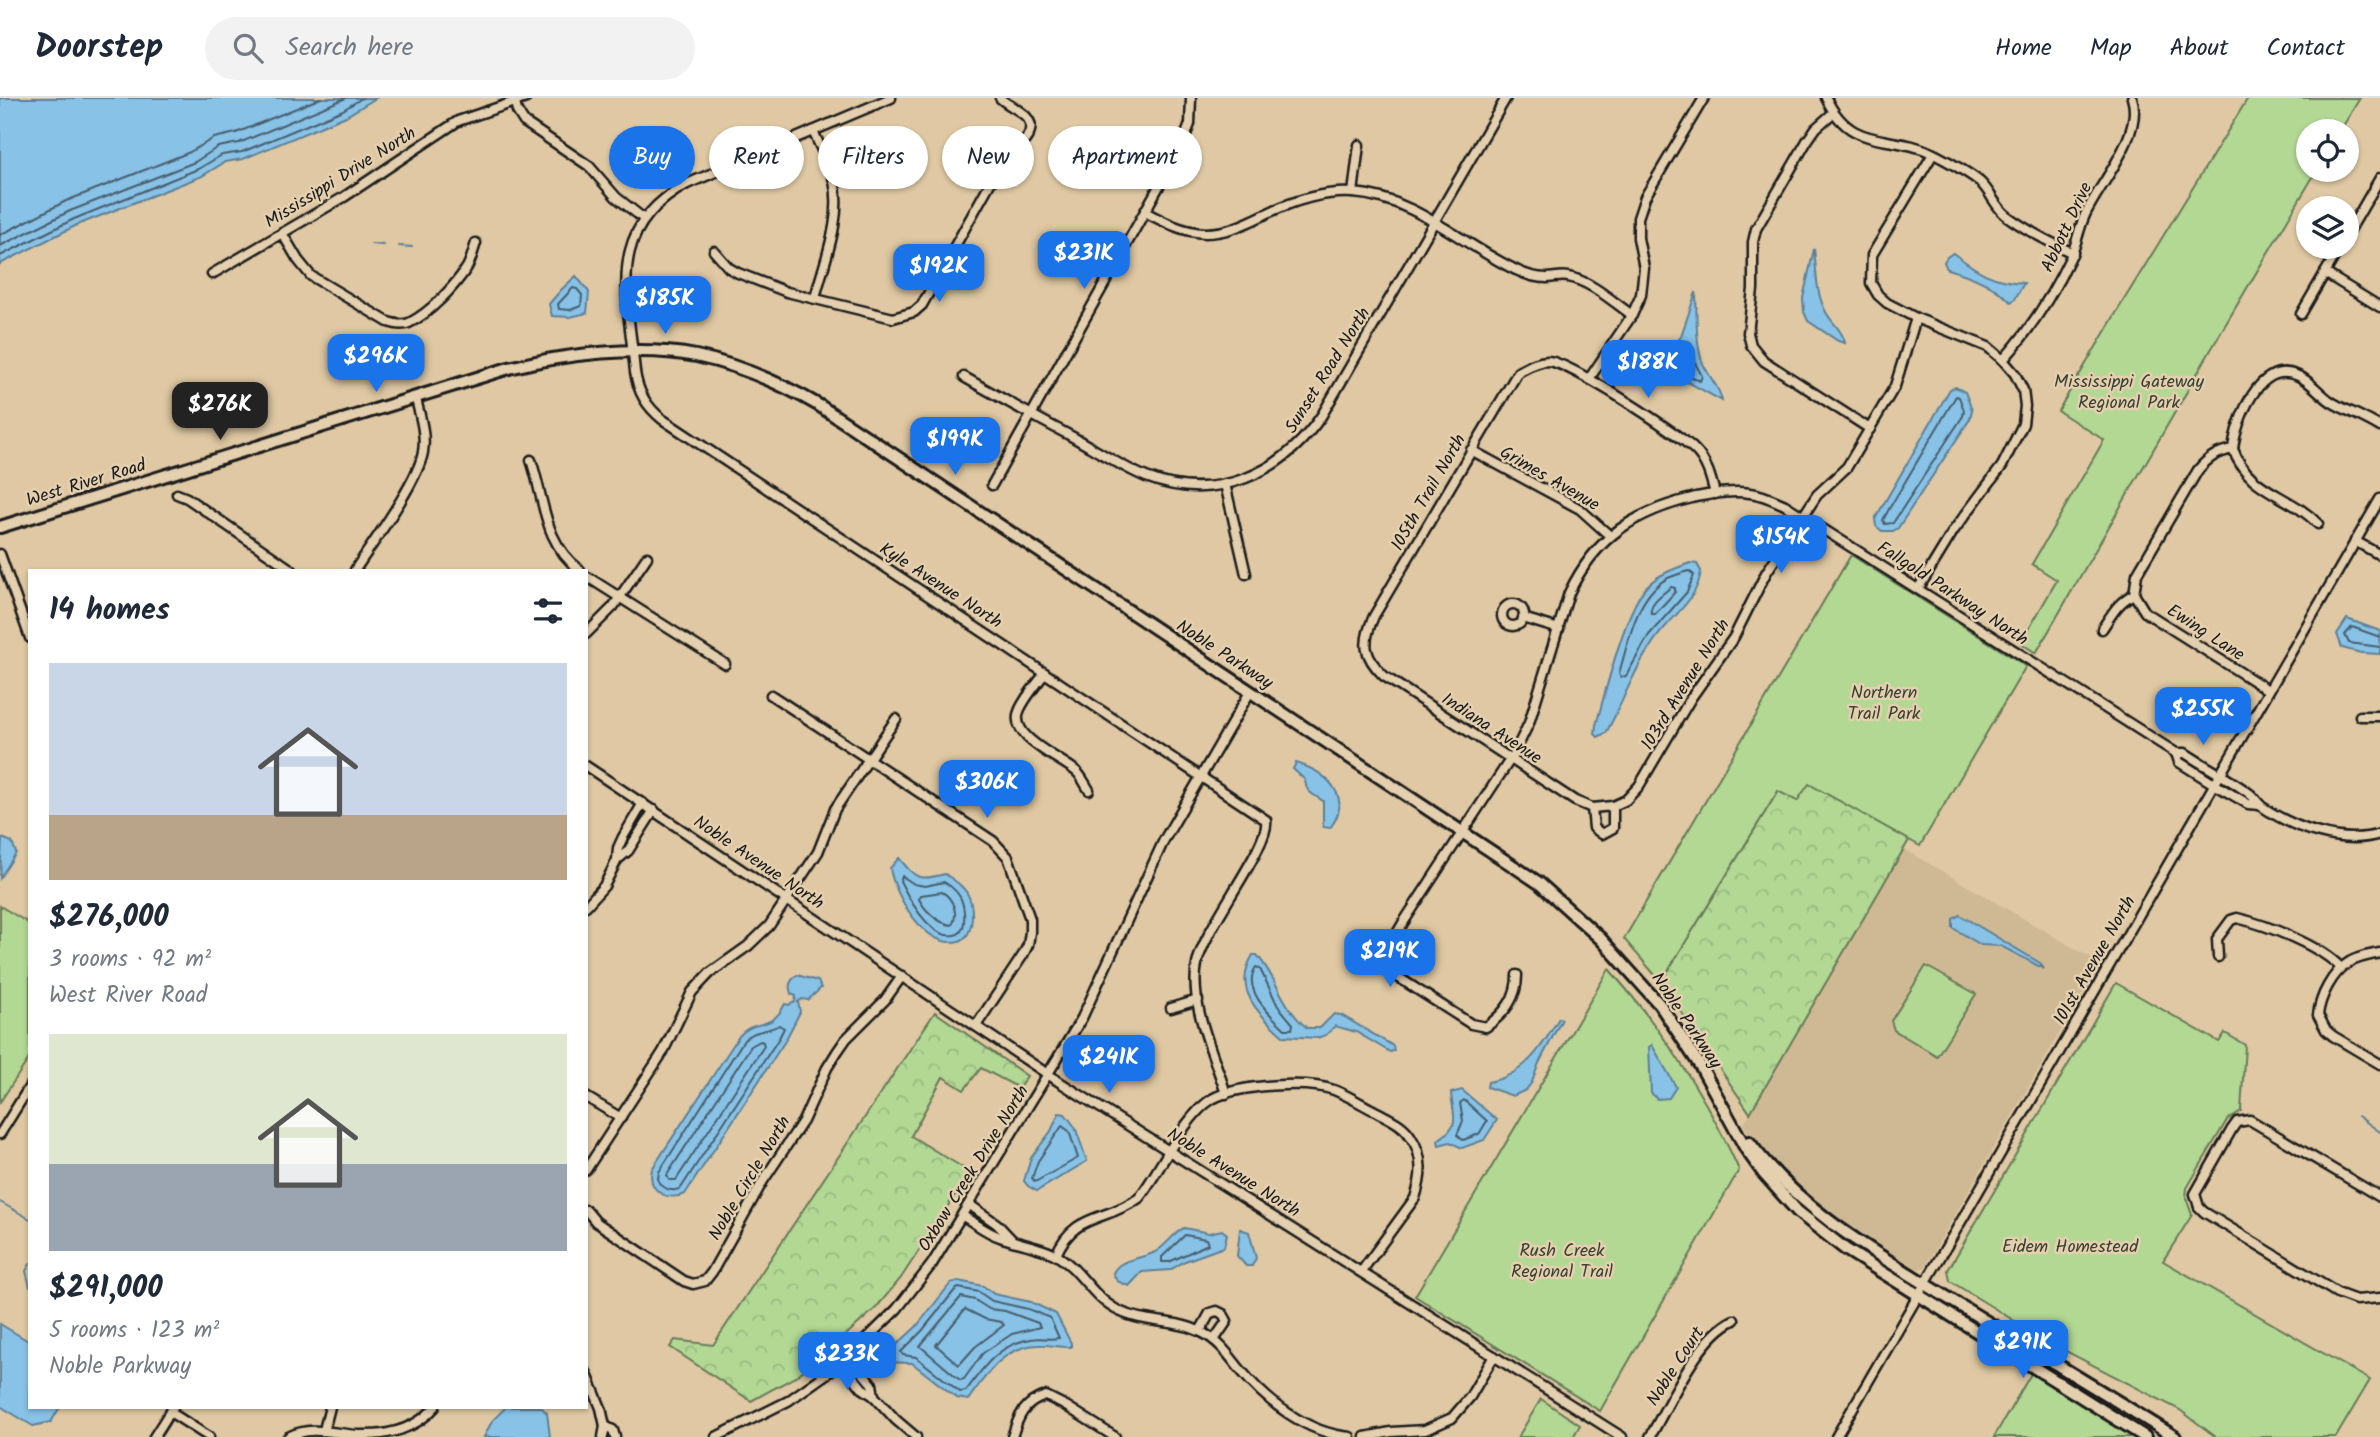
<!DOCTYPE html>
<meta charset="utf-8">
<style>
:root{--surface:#fff;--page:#f2f2f3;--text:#1f2937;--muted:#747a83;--line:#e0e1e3;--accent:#1a73e8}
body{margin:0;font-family:Kalam,sans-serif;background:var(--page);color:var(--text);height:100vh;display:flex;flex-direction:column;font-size:26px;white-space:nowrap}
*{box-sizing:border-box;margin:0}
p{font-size:23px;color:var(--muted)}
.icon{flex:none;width:38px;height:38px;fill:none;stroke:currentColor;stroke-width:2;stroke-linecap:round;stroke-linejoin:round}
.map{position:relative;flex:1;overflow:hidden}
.panel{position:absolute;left:28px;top:471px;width:560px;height:840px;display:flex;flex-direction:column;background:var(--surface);border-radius:0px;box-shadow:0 2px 5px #0004}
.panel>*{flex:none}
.hud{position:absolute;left:609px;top:28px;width:665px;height:63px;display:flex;gap:14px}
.buttons{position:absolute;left:2296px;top:21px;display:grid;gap:14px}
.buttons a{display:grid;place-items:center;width:63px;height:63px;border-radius:50%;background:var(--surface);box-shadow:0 2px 5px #0004;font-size:35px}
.price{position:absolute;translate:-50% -60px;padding:0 16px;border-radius:14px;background:var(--accent);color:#fff;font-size:23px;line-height:46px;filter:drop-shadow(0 2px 4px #0008)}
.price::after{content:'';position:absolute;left:50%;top:42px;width:21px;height:16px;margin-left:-10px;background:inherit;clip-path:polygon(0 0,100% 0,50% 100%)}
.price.active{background:#222;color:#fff}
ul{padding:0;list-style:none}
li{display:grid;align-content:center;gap:14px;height:371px;padding:0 21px}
li span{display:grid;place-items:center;height:217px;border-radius:0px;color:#555}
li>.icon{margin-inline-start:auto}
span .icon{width:126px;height:126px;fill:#fffc;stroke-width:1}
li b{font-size:30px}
h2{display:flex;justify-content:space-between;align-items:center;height:84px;padding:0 21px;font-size:30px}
.chip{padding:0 24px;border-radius:32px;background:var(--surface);box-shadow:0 2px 5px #0004;font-size:24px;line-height:63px}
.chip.active{background:var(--accent);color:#fff}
header{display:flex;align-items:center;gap:42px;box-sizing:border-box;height:98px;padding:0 35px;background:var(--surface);border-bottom:2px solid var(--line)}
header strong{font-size:33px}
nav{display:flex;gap:38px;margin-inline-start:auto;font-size:24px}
.search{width:490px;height:63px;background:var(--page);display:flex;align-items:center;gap:18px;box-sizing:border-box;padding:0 24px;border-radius:38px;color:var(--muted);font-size:26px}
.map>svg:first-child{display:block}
.built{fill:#cfb994}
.forest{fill:url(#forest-crowns);stroke:#677a58;stroke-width:2}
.green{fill:#b2d894;stroke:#677a58;stroke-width:2}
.water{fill:#88c2e7;stroke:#5d8096;stroke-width:2}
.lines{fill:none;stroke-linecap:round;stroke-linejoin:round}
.shore{stroke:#475e6d;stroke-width:2}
.stream{stroke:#5d8096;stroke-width:2}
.minor-casing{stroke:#1c1c1c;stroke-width:13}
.major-casing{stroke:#1c1c1c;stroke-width:16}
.minor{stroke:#e4cfae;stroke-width:8}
.major{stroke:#e4cfae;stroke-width:10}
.labels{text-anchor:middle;stroke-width:5;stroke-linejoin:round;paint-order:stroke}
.street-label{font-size:18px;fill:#1c1c1c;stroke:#e4cfae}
.park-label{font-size:18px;fill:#3a4234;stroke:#e4cfae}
</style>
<header>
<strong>Doorstep</strong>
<div class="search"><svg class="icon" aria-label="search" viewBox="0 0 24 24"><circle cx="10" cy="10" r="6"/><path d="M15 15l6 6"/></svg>Search here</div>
<nav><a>Home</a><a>Map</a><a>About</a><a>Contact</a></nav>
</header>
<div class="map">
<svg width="2380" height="1339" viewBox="0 0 2380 1339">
<defs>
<pattern id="forest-crowns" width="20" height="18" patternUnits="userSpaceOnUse" patternTransform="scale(1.75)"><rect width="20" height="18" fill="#b2d894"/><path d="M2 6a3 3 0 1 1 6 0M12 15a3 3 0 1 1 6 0" fill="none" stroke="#98b97f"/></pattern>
</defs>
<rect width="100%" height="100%" fill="#dfc8a3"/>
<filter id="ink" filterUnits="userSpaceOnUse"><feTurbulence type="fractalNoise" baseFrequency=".0143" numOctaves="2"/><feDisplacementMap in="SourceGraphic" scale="14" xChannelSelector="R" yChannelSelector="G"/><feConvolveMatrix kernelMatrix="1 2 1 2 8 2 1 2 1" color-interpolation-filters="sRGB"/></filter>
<g filter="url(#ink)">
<polygon class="built" points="1904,751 2100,865 1925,1169 1916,1172 1905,1170 1834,1123 1787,1083 1754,1044 1743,1027"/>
<g class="forest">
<polygon points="1808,685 1909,742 1750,1015 1661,884 1778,693"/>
<polygon points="935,914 1027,978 1019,990 981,970 964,992 943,979 911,1038 970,1074 901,1180 876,1210 828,1253 795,1279 751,1303 670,1249 675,1242 713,1247"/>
</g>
<g class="green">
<polygon points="2248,0 2360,0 2340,33 2308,33 2308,72 2317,72 2227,224 2036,555 2021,545 2057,482 2032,466 2104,342 2058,313 2122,205"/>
<polygon points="1851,457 2026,568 1920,748 1809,686 1797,703 1778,693 1661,884 1624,841"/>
<polygon points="0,808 30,826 30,959 0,1004"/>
<polygon points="1926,868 1976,896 1937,958 1894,932 1891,923"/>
<path d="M1609,871C1662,931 1706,998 1739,1072L1600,1313L1415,1198Z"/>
<polygon points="2116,885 2219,944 2225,935 2245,947 2241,1013 2227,1022 2187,1090 2186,1100 2192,1117 2163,1163 2370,1282 2336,1339 2216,1339 2180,1312 2052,1246 1950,1183 1948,1172"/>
<polygon points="2032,1274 2136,1339 1994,1339"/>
<polygon points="1541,1301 1580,1327 1573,1339 1518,1339"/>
</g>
<g class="water">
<polygon points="0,0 376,0 346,18 243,61 225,64 202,78 77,127 0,166"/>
<path d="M1814,151C1817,174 1815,195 1827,216C1833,226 1843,233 1845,245L1838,243L1808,223L1804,214L1803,200Z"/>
<path d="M1953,155C1978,174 1992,183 2024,185L2015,201L2011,204C1994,187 1970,177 1947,171L1944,164L1947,159Z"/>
<polygon points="576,178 589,194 587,215 570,219 552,218 549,206 561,192"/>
<path d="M1696,194C1697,217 1695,241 1702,263C1707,277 1720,289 1722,303L1673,276L1666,267V262L1681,238Z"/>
<polygon points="1955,289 1965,294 1972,312 1970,321 1898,430 1893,433 1882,433 1876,428 1875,421 1950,291"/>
<path d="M1690,465L1697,466L1701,473C1698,497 1682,510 1667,527C1638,558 1626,599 1606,635L1598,639L1595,636L1596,627C1606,593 1625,511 1647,488C1659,476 1674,471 1690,465Z"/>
<polygon points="2347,521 2380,533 2380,556 2361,555 2342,550 2337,536"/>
<path d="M1296,665C1327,674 1354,699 1330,730L1323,729V703C1314,696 1306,696 1305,682L1293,671Z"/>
<polygon points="2,740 12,744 16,755 0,780"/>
<path d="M899,760C916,781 918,783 945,776C954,782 965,789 969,799C974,811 974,839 959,843C925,852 894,796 890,770Z"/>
<polygon points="1960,817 2040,865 2044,871 2001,848 1981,847 1953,830 1953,821"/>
<path d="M1253,857H1257C1278,881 1281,908 1307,930H1320L1334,916L1341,917L1393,948L1394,953L1390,954L1356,934L1335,928L1326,937L1317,940L1283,938C1258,916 1232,891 1253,857Z"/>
<path d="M797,877L818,883L821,890L808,902L802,901L798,904L800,914L785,943L685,1096C667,1104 647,1093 652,1071L739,938C756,919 770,935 785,906L789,907L795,904L796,898L791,896C788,887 790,883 797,877Z"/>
<path d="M1559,920L1562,921L1539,965L1532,984L1526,992L1513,998L1487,989L1488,984C1524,978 1542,949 1559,920Z"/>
<polygon points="1652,947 1676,989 1669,1000 1657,1001 1651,995 1649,949"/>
<path d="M1462,992L1497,1022L1484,1042L1462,1050L1450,1044L1439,1047L1438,1042C1462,1026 1453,1019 1451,995Z"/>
<polygon points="1059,1015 1065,1016 1075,1029 1087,1063 1037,1093 1028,1088 1024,1083 1031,1060 1051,1033"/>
<path d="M1184,1130L1209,1135L1222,1132L1227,1136L1224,1149L1185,1163L1170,1172L1142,1174L1129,1188L1117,1183L1113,1175C1119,1161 1140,1161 1153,1155C1165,1150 1172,1136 1184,1130Z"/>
<polygon points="1240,1131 1249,1134 1256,1160 1252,1168 1246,1168 1237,1158"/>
<path d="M958,1183L983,1188L994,1196L1031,1204L1056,1216L1071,1245V1249C1060,1250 1049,1246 1038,1247C1004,1248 986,1277 968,1302L957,1300L912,1265L882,1264L889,1254L916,1229L951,1185Z"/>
<polygon points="0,1226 30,1244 30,1309 60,1309 51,1324 33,1328 0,1308"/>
<polygon points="506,1309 541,1309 547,1315 550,1339 484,1339 492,1323"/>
</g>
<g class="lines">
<g class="shore">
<polyline points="0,137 66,103 190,54 214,40 236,35 321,0"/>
<polyline points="0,148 70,113 195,64 218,49 239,45 346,0"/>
<polyline points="0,158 74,121 198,71 222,57 242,54 343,12 362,0"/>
<polygon points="573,190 577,191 582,197 581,208 570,212 559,211 558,206"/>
<polygon points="1688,243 1691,245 1696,267 1702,278 1700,283 1678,271 1674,265"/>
<polygon points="1956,298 1959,299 1964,312 1963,318 1893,425 1885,426 1883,422 1889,411"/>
<path d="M1689,473L1694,477L1687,494L1649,537L1626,578L1621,579L1619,575C1629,543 1636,497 1668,480C1675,477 1682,475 1689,473Z"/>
<path d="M1671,489L1675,490V494L1655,516H1651C1649,504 1663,496 1671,489Z"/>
<polyline points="2380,539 2352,529 2345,537 2349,545 2380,549"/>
<path d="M902,778L914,786L925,788L944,784C951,788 956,792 960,799C964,806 968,831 958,836C932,846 908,799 900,783Z"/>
<path d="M942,794C953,800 959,816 952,827C939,826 925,813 919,801L921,797Z"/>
<path d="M1256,869L1260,871L1278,908L1293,926L1292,931H1285C1270,917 1241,891 1256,869Z"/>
<path d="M779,927L784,930L779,940L681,1090C672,1095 662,1091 658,1081L659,1074L744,942C753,932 767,934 779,927Z"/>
<polygon points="760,943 763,944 764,948 676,1082 669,1082 667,1077 751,948"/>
<polygon points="1464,1002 1487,1023 1479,1036 1463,1042 1457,1037 1463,1023 1460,1005"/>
<polygon points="1062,1028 1069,1033 1078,1060 1035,1084 1032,1080 1038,1063"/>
<polygon points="1185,1137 1206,1141 1208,1146 1169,1164 1162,1164 1162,1159"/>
<path d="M959,1190L979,1194L992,1203L1028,1211L1050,1220L1059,1240C1050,1242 1040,1239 1031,1241C998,1247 984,1268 966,1293L960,1294L916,1259L903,1257L901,1254L922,1233L955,1192Z"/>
<polygon points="961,1199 975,1202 989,1211 1005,1213 1038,1225 1040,1229 1012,1236 983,1255 964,1281 960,1282 920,1248"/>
<polygon points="965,1211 985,1221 1001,1224 1004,1227 975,1249 959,1267 936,1247"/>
</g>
<g class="stream">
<polyline points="371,146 383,147"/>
<polyline points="399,148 412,149"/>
<polyline points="2358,1018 2380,1034"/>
<polyline points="0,1104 30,1121"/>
<polyline points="30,1166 26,1173 30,1189"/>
</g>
<defs>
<g id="minor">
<path d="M891,0L687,86C604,131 628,197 635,274C638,294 646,308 662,321L1266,722C1271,747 1204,829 1197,866C1189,907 1214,956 1226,996"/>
<path d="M1826,0C1852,55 1891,34 1934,56C1949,64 1968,74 1980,84C1991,94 1995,109 2007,118C2026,132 2051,145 2073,155"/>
<polyline points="515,4 517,13 524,24 589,68 616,99 644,121"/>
<polyline points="1833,15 1816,30 1807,43 1756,131 1753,144 1753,191 1748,235 1751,247 1764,263 1870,331"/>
<path d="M813,33C820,49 830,66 834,83C843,120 824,164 815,200"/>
<polyline points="1353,95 1359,47"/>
<path d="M1145,114C1164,124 1183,134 1205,135C1229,135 1249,124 1270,114C1296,102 1324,93 1353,95C1414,99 1463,147 1516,172C1526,177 1535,180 1547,180C1554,180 1561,177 1568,179C1591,183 1613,204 1632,217"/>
<path d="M282,135L298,162L311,178L388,224C395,226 402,228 409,225C430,215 453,190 466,171C471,164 473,153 476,145"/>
<polyline points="2347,137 2380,80"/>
<path d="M714,153L729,170L738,175L787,194L893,220L914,214L922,207L998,71C1007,58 1040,38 1028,21C1022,12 1008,8 1000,0"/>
<polyline points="2325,175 2380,209"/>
<polyline points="212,176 344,99 458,23 526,0"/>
<polyline points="2301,216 2340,149"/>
<path d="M2003,262C2031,231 2053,196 2071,158C2077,145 2079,130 2085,117C2100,85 2144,36 2132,0"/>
<path d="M964,279C999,299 1035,319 1071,338C1096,352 1120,368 1146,379C1216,406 1282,376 1322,317L1506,0"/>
<polyline points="1589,281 1632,217 1641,197 1644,170 1638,140 1638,120 1645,99 1704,0"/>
<path d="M2233,351C2249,395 2288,395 2318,426"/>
<polyline points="1471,352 1580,411 1610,438"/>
<path d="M531,362C545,403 543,444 580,472"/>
<polyline points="1225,386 1246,476"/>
<polyline points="992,387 1182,47 1190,26 1191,0"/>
<polyline points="177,396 187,400 292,472"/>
<path d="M1715,396C1711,380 1707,364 1695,352C1677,334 1569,264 1548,263C1537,263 1528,269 1518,274L1374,518C1362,544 1363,558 1384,578L1575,703L1592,710L1613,708L1626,702L1639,688L1691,600L1734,539L1766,475L1817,397L1847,369L1895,288L1916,220"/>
<polyline points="2355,443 2380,457"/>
<polyline points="0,456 30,540"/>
<path d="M355,472C372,446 419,382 423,354C426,336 420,318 416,301"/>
<polyline points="586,478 725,566"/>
<polyline points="1918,491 1954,432 2002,368 2023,326 2025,308 2023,292 2015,276 2003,262 1988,249 1916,220 1887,205 1878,197 1871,185 1872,157 1933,56"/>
<polyline points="2134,496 2145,514 2268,592"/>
<circle cx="1513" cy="517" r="11"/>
<polyline points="1523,520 1559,531"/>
<path d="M2102,531C2112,516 2118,504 2134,496L2137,476L2198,372C2208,360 2217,354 2233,351C2236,323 2259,262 2296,277C2311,282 2321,299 2335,306C2350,314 2366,320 2380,329"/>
<polyline points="586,536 613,509 647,459"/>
<path d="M1045,575C1037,586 1026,598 1020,611C1006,639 1060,659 1077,674C1082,679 1085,686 1089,692"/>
<polyline points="771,597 993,743 1008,759 1030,821 1030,834 1028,847 1023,857 976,928"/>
<polyline points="2360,618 2380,618"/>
<polyline points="2176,655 2179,664 2214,686 2248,706 2260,707"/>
<polyline points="586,668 1058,983 1622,1339"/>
<polyline points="1592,710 1594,730 1602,736 1613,730 1613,708"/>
<polyline points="617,762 628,753 654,712"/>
<polyline points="586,808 604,788 617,762 618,750 623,739 643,705"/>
<path d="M2380,855C2369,857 2357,859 2348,865C2332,875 2320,899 2318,917L2326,932L2333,938L2380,966"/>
<path d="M2218,859L2217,841L2231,822L2237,820C2267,827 2321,848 2341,870"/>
<path d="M1517,877C1517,900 1505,915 1486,929L1471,926L1390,874L1385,867V856L1403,825L1515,654L1529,625L1569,495C1596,438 1636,413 1696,399C1713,396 1733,392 1750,395C1762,396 1774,402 1785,407L2176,655H2185C2206,669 2230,681 2250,696C2254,699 2257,704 2261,708C2293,730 2342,748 2380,736"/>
<polyline points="1171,910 1198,902"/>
<polyline points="586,999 621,1020"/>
<polyline points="0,1036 30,988"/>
<polyline points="586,1072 663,954 692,894 710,875 748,848 769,828 818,754 835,711 896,621"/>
<polyline points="2380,1099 2250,1022 2237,1024 2232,1031 2195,1096 2199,1109 2204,1114 2337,1195 2356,1202 2380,1200"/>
<polyline points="970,1107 997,1126 1013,1143"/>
<polyline points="586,1112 596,1124 684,1183 693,1186 705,1183 712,1174 763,1083 803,1023 827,970 837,954 846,941 885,902 902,878"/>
<path d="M963,1118C975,1125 987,1135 1000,1139C1017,1145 1041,1149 1056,1157C1081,1171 1092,1200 1119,1213C1145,1226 1176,1221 1201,1234C1218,1242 1228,1256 1239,1270C1266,1303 1306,1335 1350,1339"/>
<path d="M1056,1157C1074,1114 1106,1124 1139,1100C1161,1072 1183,1019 1212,1001C1237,987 1307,982 1334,992C1349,998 1363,1007 1377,1014C1390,1021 1403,1026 1411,1039C1424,1059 1422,1079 1415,1100L1361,1174"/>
<polyline points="1200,1233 1210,1215 1217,1213 1223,1216 1227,1223 1214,1242"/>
<polyline points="849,1259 872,1286 874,1298"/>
<polyline points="842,1265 862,1290 874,1298 896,1322 916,1339"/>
<polyline points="586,1274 601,1310 605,1328 603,1339"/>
<polyline points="170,1314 209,1339"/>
<polyline points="605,1328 613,1332 615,1339"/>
<polyline points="324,1332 330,1309"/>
<polyline points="154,1339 173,1309"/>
<path d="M288,1339C313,1327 333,1336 359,1337C387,1338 416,1331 435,1309"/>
<polyline points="716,1339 788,1303 842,1265 897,1211 932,1166 1082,920 1164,742 1250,594"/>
<path d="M1012,1339C1018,1319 1024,1304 1046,1298L1066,1308L1115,1339"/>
<polyline points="1365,1339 1391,1334 1425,1332 1452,1320 1470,1299 1494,1258"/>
<path d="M1650,1339C1671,1303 1698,1239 1734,1222"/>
<polyline points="1836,1339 2380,401"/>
</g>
<g id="major">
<path d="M0,429L509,270C565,256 639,247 696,258C739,267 782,286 820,308L1539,785L1601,841L1660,907L1701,969L1746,1051L1764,1076L1798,1114L1845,1151L2145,1339"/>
<path d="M1749,1044C1801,1114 1876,1155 1948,1200C2024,1247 2100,1292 2175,1339"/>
</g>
</defs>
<use href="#minor" class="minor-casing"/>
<use href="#major" class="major-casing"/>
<use href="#minor" class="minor"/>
<use href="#major" class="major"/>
</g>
</g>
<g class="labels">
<g class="street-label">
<text transform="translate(340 79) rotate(-32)" y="6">Mississippi Drive North</text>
<text transform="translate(2066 129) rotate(-65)" y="6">Abbott Drive</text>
<text transform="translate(1327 272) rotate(-58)" y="6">Sunset Road North</text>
<text transform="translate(1550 380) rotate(30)" y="6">Grimes Avenue</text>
<text transform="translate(86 384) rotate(-17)" y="6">West River Road</text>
<text transform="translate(1428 394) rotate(-60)" y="6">105th Trail North</text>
<text transform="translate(941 487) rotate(33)" y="6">Kyle Avenue North</text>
<text transform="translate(1953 495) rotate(33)" y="6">Fallgold Parkway North</text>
<text transform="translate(2206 534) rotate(33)" y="6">Ewing Lane</text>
<text transform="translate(1225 556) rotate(33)" y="6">Noble Parkway</text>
<text transform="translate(1685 586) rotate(-58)" y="6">103rd Avenue North</text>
<text transform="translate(1492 630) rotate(33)" y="6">Indiana Avenue</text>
<text transform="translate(759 764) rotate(34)" y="6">Noble Avenue North</text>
<text transform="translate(2094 862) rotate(-60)" y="6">101st Avenue North</text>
<text transform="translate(1687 922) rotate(56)" y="6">Noble Parkway</text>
<text transform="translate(973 1070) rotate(-58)" y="6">Oxbow Creek Drive North</text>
<text transform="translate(1234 1074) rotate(32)" y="6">Noble Avenue North</text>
<text transform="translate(749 1080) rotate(-59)" y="6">Noble Circle North</text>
<text transform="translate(1675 1268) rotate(-57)" y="6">Noble Court</text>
</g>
<g class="park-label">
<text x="2129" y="289">Mississippi Gateway<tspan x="2129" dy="21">Regional Park</tspan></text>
<text x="1884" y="600">Northern<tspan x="1884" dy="21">Trail Park</tspan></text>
<text x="2070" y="1154">Eidem Homestead</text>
<text x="1562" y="1158">Rush Creek<tspan x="1562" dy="21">Regional Trail</tspan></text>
</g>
</g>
</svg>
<div class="buttons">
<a><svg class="icon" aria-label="locate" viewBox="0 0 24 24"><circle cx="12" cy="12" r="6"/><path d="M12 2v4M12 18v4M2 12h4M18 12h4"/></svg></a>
<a><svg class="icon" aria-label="layers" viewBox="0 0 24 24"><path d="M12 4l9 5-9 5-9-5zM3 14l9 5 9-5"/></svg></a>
</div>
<b class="price" style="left:1084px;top:193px">$231K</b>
<b class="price" style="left:939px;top:206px">$192K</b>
<b class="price" style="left:665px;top:238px">$185K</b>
<b class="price" style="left:376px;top:296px">$296K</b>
<b class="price" style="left:1648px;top:302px">$188K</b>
<b class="price active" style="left:220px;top:344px">$276K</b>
<b class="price" style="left:955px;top:379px">$199K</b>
<b class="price" style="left:1781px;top:477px">$154K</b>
<b class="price" style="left:2203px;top:649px">$255K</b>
<b class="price" style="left:987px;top:722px">$306K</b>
<b class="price" style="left:1390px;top:891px">$219K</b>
<b class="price" style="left:1109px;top:997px">$241K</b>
<b class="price" style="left:2023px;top:1282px">$291K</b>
<b class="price" style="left:847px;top:1294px">$233K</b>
<div class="hud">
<a class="chip active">Buy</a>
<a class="chip">Rent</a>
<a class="chip">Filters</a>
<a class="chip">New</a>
<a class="chip">Apartment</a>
</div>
<section class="panel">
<h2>14 homes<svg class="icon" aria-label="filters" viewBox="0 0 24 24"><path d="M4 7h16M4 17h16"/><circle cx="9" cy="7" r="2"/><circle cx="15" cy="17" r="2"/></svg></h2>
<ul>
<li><span style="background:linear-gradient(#c9d6e8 70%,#b9a48a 0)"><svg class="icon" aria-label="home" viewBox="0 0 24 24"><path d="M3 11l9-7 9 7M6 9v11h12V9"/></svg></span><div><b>$276,000</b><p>3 rooms · 92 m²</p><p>West River Road</p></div></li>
<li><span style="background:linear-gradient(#dfe7d0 60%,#9aa5b1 0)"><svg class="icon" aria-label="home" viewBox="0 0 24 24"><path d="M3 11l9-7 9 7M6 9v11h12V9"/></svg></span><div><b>$291,000</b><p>5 rooms · 123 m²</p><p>Noble Parkway</p></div></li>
</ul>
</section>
</div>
